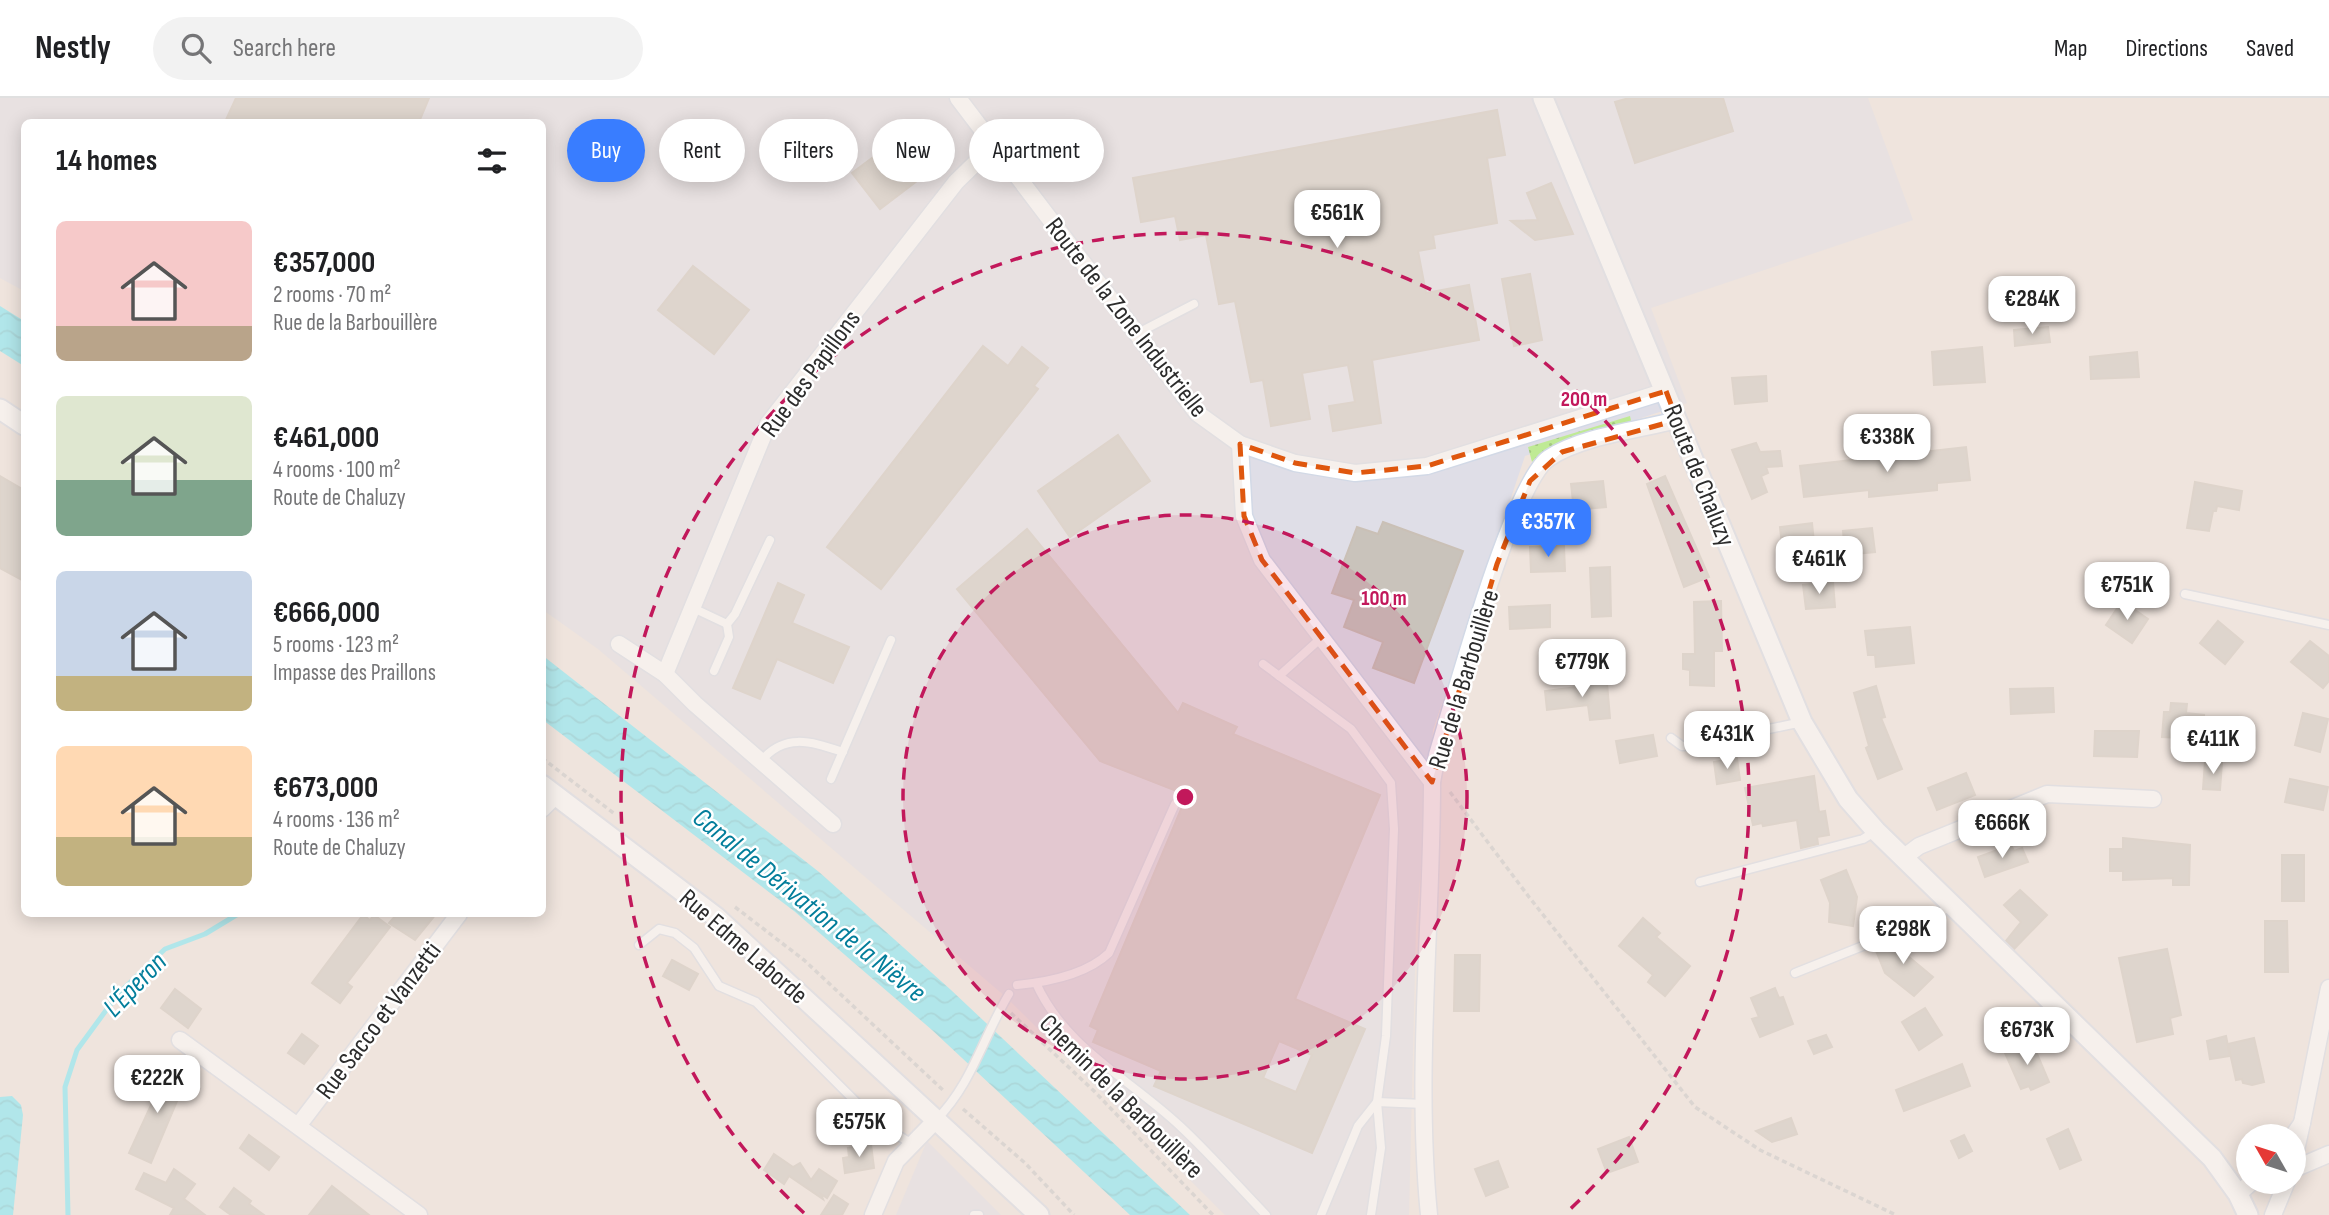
<!DOCTYPE html>
<meta charset="utf-8">
<style>
:root{--surface:#fff;--page:#f2f2f2;--text:#202124;--muted:#757577;--line:#e0e0e0;--accent:#397dff}
body{margin:0;font-family:"Sofia Sans Condensed",sans-serif;background:var(--page);color:var(--text);height:100vh;display:flex;flex-direction:column;font-size:26px;white-space:nowrap}
*{box-sizing:border-box;margin:0}
p{font-size:23px;color:var(--muted)}
.icon{flex:none;width:38px;height:38px;fill:none;stroke:currentColor;stroke-width:2;stroke-linecap:round;stroke-linejoin:round}
.map{position:relative;flex:1;overflow:hidden}
.drawer{position:absolute;left:21px;top:21px;width:525px;height:798px;display:flex;flex-direction:column;background:var(--surface);border-radius:10px;box-shadow:0 4px 18px #0003}
.drawer>*{flex:none}
.top-card{position:absolute;left:567px;top:21px;width:665px;height:63px;display:flex;gap:14px}
.needle{width:46px;rotate:309deg}
.fabs{position:absolute;left:2236px;top:1026px;display:grid;gap:14px}
.fabs a{display:grid;place-items:center;width:70px;height:70px;border-radius:50%;background:var(--surface);box-shadow:0 4px 18px #0003;font-size:35px}
.price{position:absolute;translate:-50% -60px;padding:0 16px;border-radius:14px;background:#fff;color:#222;font-size:23px;line-height:46px;filter:drop-shadow(0 2px 4px #0008)}
.price::after{content:'';position:absolute;left:50%;top:42px;width:21px;height:16px;margin-left:-10px;background:inherit;clip-path:polygon(0 0,100% 0,50% 100%)}
.price.on{background:var(--accent);color:#fff}
ul{padding:0;list-style:none}
li{display:flex;align-items:center;gap:21px;height:175px;padding:0 35px}
li span{display:grid;place-items:center;flex:none;width:196px;height:140px;border-radius:10px;color:#555}
li>.icon{margin-inline-start:auto}
span .icon{width:84px;height:84px;fill:#fffc;stroke-width:1}
li b{font-size:30px}
h2{display:flex;justify-content:space-between;align-items:center;height:84px;padding:0 35px;font-size:30px}
.tag{padding:0 24px;border-radius:32px;background:var(--surface);box-shadow:0 4px 18px #0003;font-size:24px;line-height:63px}
.tag.on{background:var(--accent);color:#fff}
header{display:flex;align-items:center;gap:42px;box-sizing:border-box;height:98px;padding:0 35px;background:var(--surface);border-bottom:2px solid var(--line)}
header strong{font-size:33px}
nav{display:flex;gap:38px;margin-inline-start:auto;font-size:24px}
.search{width:490px;height:63px;background:var(--page);display:flex;align-items:center;gap:18px;box-sizing:border-box;padding:0 24px;border-radius:38px;color:var(--muted);font-size:26px}
.map>svg:first-child{display:block}
.industrial{fill:#dfdee7}
.grass{fill:url(#grass-dots)}
.water{fill:url(#water-waves)}
.lines{fill:none;stroke-linecap:round;stroke-linejoin:round}
.stream{stroke:#67e9fa;stroke-width:5}
.building{fill:#c9c3bb;stroke:#cac0b6;stroke-width:2;fill-rule:evenodd}
.service-casing{stroke:#d2d9e6;stroke-width:11}
.minor-casing{stroke:#d2d9e6;stroke-width:19}
.tertiary-casing{stroke:#d2d9e6;stroke-width:23}
.path{stroke:#c4c4c4;stroke-width:3.5;stroke-dasharray:5 3.5;stroke-linecap:butt}
.service{stroke:#fff;stroke-width:8}
.minor{stroke:#fff;stroke-width:16}
.tertiary{stroke:#fff;stroke-width:19}
.marked{fill:none;stroke:#df570e;stroke-width:5;stroke-dasharray:14 9;stroke-linejoin:round}
.ring{fill:none;stroke:#c2185b;stroke-width:3.5;stroke-dasharray:12 9}
.labels{text-anchor:middle;stroke-width:5;stroke-linejoin:round;paint-order:stroke}
.street-label{font-size:26px;fill:#2c2c2c;stroke:#fff}
.water-label{font-size:28px;font-style:italic;fill:#037e9b;stroke:#fff}
.centre{fill:#c2185b;stroke:#fff;stroke-width:3.5}
.ring-label{font-size:21px;text-anchor:middle;font-weight:bold;fill:#c2185b;stroke:#fff;stroke-width:5;stroke-linejoin:round;paint-order:stroke}
</style>
<header>
<strong>Nestly</strong>
<div class="search"><svg class="icon" aria-label="search" viewBox="0 0 24 24"><circle cx="10" cy="10" r="6"/><path d="M15 15l6 6"/></svg>Search here</div>
<nav><a>Map</a><a>Directions</a><a>Saved</a></nav>
</header>
<div class="map">
<svg width="2329" height="1117" viewBox="0 0 2329 1117">
<defs>
<pattern id="grass-dots" width="8" height="8" patternUnits="userSpaceOnUse" patternTransform="scale(1.75)"><rect width="8" height="8" fill="#bfea95"/><path d="M2 2h.1M6 6h.1" fill="none" stroke="#a4c981" stroke-width="1.8" stroke-linecap="round"/></pattern>
<pattern id="water-waves" width="16" height="10" patternUnits="userSpaceOnUse" patternTransform="scale(1.75)"><rect width="16" height="10" fill="#67e9fa"/><path d="M0 5q4-4 8 0t8 0" fill="none" stroke="#5ac8d6"/></pattern>
</defs>
<rect width="100%" height="100%" fill="#efe4dd"/>
<g class="industrial">
<polygon points="0,0 1868,0 1913,122 1651,210 1687,305 1525,358 1433,632 1416,828 1409,1117 1225,1117 1006,899 598,551 543,512 542,24 24,24 24,193 0,180"/>
<polygon points="927,1043 1001,1117 896,1117"/>
</g>
<polygon class="grass" points="1630,318 1632,327 1540,356 1532,364 1528,349"/>
<g class="water">
<polygon points="0,208 24,223 24,268 0,253"/>
<polygon points="542,557 819,774 951,892 1190,1117 1130,1117 932,932 794,813 543,622"/>
<polygon points="12,998 21,1007 23,1017 13,1117 0,1117 0,999"/>
</g>
<g class="lines">
<polyline class="stream" points="68,1117 65,989 77,952 118,896 165,851 205,836 238,816"/>
</g>
<g class="building">
<polygon points="236,0 429,0 419,24 225,24"/>
<polygon points="1629,0 1723,0 1733,33 1635,65 1615,4"/>
<polygon points="1497,12 1505,57 1487,60 1497,125 1433,137 1435,150 1418,153 1426,195 1469,187 1479,242 1372,262 1381,325 1333,333 1329,308 1355,304 1348,267 1302,275 1310,321 1271,328 1263,282 1251,284 1235,203 1219,206 1206,137 1180,142 1175,118 1141,124 1133,80"/>
<polygon points="907,34 934,70 880,111 852,75"/>
<polygon points="1551,85 1573,136 1535,142 1511,123 1538,122 1527,95"/>
<polygon points="693,168 749,212 714,256 658,212"/>
<polygon points="1530,176 1542,242 1514,248 1502,181"/>
<polygon points="2048,229 2050,244 2015,248 2014,232"/>
<polygon points="983,248 1008,268 1022,249 1048,270 1034,288 1038,291 881,491 827,449"/>
<polygon points="1982,249 1985,284 1934,287 1932,254"/>
<polygon points="2137,254 2139,279 2091,281 2090,259"/>
<polygon points="1766,278 1767,303 1735,306 1732,280"/>
<polygon points="1118,337 1150,383 1070,439 1038,393"/>
<polygon points="1756,345 1760,354 1780,353 1782,368 1766,369 1768,375 1761,378 1767,394 1752,401 1732,352"/>
<polygon points="1966,349 1970,382 1937,385 1937,392 1869,399 1869,392 1804,399 1800,368"/>
<polygon points="0,378 24,392 24,483 0,470"/>
<polygon points="1665,378 1709,479 1684,489 1647,386"/>
<polygon points="1603,383 1606,409 1574,412 1571,386"/>
<polygon points="2195,384 2242,393 2239,412 2217,408 2216,413 2213,413 2209,433 2187,430"/>
<polygon points="1383,424 1463,453 1414,585 1373,570 1383,544 1344,529 1354,502 1332,495 1357,429 1378,436"/>
<polygon points="1812,425 1815,454 1783,457 1780,429"/>
<polygon points="1872,430 1875,454 1845,457 1843,433"/>
<path d="M1027,431L1178,615L1183,605L1237,629L1233,636L1380,697L1295,901L1365,931L1312,1055L1154,988L1161,973L1093,944L1098,932L1090,928L1187,697L1100,663L957,491ZM1279,943L1312,957L1296,994L1263,980Z"/>
<polygon points="1564,448 1565,473 1531,474 1530,449"/>
<polygon points="1610,469 1611,518 1592,519 1590,470"/>
<polygon points="1833,484 1835,509 1806,511 1803,487"/>
<polygon points="778,485 804,497 792,525 849,549 833,585 777,561 760,601 733,590"/>
<polygon points="1721,503 1722,553 1714,553 1714,588 1690,587 1690,572 1683,571 1683,556 1695,556 1694,504"/>
<polygon points="2122,503 2148,521 2132,545 2106,527"/>
<polygon points="1550,507 1550,529 1510,531 1509,509"/>
<polygon points="2218,523 2243,544 2225,566 2200,545"/>
<polygon points="1910,529 1914,565 1876,569 1875,557 1868,557 1865,533"/>
<polygon points="2310,543 2329,558 2329,583 2323,590 2291,564"/>
<polygon points="1577,585 1607,585 1610,620 1590,622 1588,607 1547,612 1545,593 1577,589"/>
<polygon points="1876,588 1885,619 1881,620 1902,671 1878,681 1866,650 1869,648 1854,595"/>
<polygon points="2053,590 2054,614 2011,616 2010,591"/>
<polygon points="2171,605 2187,606 2186,615 2204,617 2203,641 2162,639 2164,614 2170,614"/>
<polygon points="2303,615 2328,621 2320,654 2295,647"/>
<polygon points="2095,633 2139,633 2137,659 2094,658"/>
<polygon points="1653,637 1657,658 1620,665 1616,643"/>
<polygon points="1737,660 1740,682 1717,686 1714,664"/>
<polygon points="2205,663 2222,664 2220,692 2203,691"/>
<polygon points="1966,675 1975,697 1937,712 1928,690"/>
<polygon points="1814,678 1819,714 1825,713 1829,737 1817,739 1818,746 1801,750 1797,722 1763,728 1762,725 1753,727 1745,690"/>
<polygon points="2290,681 2328,689 2323,712 2285,704"/>
<polygon points="2123,740 2190,747 2189,787 2173,787 2173,780 2123,782 2123,773 2110,773 2110,751 2123,751"/>
<polygon points="2011,747 2014,753 2022,750 2028,764 1985,779 1978,759"/>
<rect x="2282" y="757" width="22" height="46"/>
<polygon points="1846,772 1857,799 1853,828 1829,824 1830,805 1821,782"/>
<polygon points="2020,792 2047,817 2014,851 2006,843 2021,824 2004,807"/>
<polygon points="397,816 436,816 415,842 389,825"/>
<polygon points="363,817 370,822 374,817 390,829 347,885 352,889 340,905 312,885"/>
<polygon points="1643,820 1660,835 1656,839 1690,868 1665,898 1648,884 1653,877 1619,848"/>
<polygon points="2265,823 2287,823 2288,874 2265,874"/>
<polygon points="1906,838 1912,850 1903,854 1933,879 1914,898 1885,875 1875,850"/>
<polygon points="2167,851 2181,917 2170,920 2173,936 2137,944 2119,860"/>
<polygon points="1455,857 1480,857 1479,913 1454,913"/>
<polygon points="672,862 698,876 689,892 663,878"/>
<polygon points="1775,890 1779,900 1783,899 1793,926 1760,939 1752,921 1759,919 1751,900"/>
<polygon points="175,891 201,911 188,930 161,910"/>
<polygon points="1925,910 1942,937 1919,952 1902,924"/>
<polygon points="302,936 318,948 304,966 288,955"/>
<polygon points="1826,937 1832,949 1814,956 1808,943"/>
<polygon points="2226,938 2230,958 2210,961 2207,943"/>
<polygon points="2254,940 2264,984 2252,987 2243,985 2242,981 2236,982 2228,946"/>
<polygon points="2032,944 2049,984 2031,992 2029,988 2021,991 2005,955"/>
<polygon points="1962,966 1970,988 1904,1013 1896,992"/>
<polygon points="155,970 185,984 151,1065 129,1055 158,992 147,986"/>
<polygon points="1791,1020 1797,1036 1772,1044 1756,1033"/>
<polygon points="2068,1031 2081,1062 2060,1071 2047,1041"/>
<polygon points="249,1037 279,1059 269,1072 240,1050"/>
<polygon points="1964,1037 1972,1053 1959,1060 1951,1043"/>
<polygon points="1629,1039 1638,1064 1607,1075 1598,1051"/>
<polygon points="871,1046 874,1070 845,1075 843,1060 849,1059 848,1050"/>
<polygon points="774,1056 793,1069 800,1065 811,1082 819,1071 837,1083 827,1100 821,1096 823,1101 789,1078 784,1086 764,1072"/>
<polygon points="1498,1063 1508,1089 1486,1098 1475,1071"/>
<polygon points="174,1071 195,1086 184,1101 205,1117 170,1117 174,1110 136,1091 144,1075 166,1085"/>
<polygon points="332,1088 369,1117 309,1117"/>
<polygon points="234,1090 251,1103 249,1106 264,1117 231,1117 220,1109"/>
<polygon points="834,1097 848,1106 842,1117 821,1117"/>
</g>
<g class="lines">
<defs>
<g id="service">
<polyline points="1136,236 1194,206"/>
<polyline points="2185,496 2329,527"/>
<polyline points="693,510 727,526"/>
<polyline points="1263,566 1351,631 1391,685 1394,731 1386,938 1377,1004 1381,1050 1371,1117"/>
<polyline points="714,573 729,539 727,526 735,516 770,442"/>
<polyline points="1279,578 1320,541"/>
<polyline points="1671,640 1682,648 1689,648 1802,624"/>
<path d="M761,663C785,634 812,644 843,654"/>
<polyline points="831,681 891,542"/>
<polyline points="1700,784 1863,741 1876,733"/>
<polyline points="639,847 659,831 675,835 694,850 719,888 756,904 875,1023 912,1046"/>
<polyline points="1795,875 1933,820 1951,807"/>
<path d="M1036,885C1065,950 1130,981 1180,1028C1210,1056 1237,1087 1266,1117"/>
<path d="M1017,887C1048,884 1086,877 1109,855L1175,706"/>
<path d="M936,1022C972,986 983,939 1009,896"/>
<polyline points="974,1117 979,1117"/>
<polyline points="1321,1117 1358,1028 1377,1004 1424,1006"/>
</g>
<g id="minor">
<polyline points="958,0 1197,315 1240,346 1295,365 1355,375 1427,368 1666,293"/>
<polyline points="1240,346 1244,418 1262,462 1432,684"/>
<polyline points="619,546 665,576 695,606 833,726"/>
<polyline points="665,576 768,326 956,84 994,47"/>
<polyline points="542,711 556,697"/>
<polyline points="1903,760 1919,748 2047,696 2153,701"/>
<polyline points="180,942 419,1117"/>
<polyline points="2302,1025 2329,890"/>
<polyline points="298,1028 459,816"/>
<polyline points="2293,1038 2302,1025 2294,1061"/>
<polyline points="2294,1071 2329,1056"/>
<polyline points="2238,1096 2253,1083"/>
<polyline points="873,1117 896,1063 936,1022"/>
<path d="M1429,1117C1415,974 1432,828 1432,684L1437,657C1453,605 1513,383 1549,360C1582,338 1639,332 1677,322"/>
<polyline points="2273,1117 2287,1083"/>
</g>
<g id="tertiary">
<polyline points="1543,0 1802,624 1848,701 1876,733 2212,1060 2238,1096 2248,1117"/>
<polyline points="0,311 24,327"/>
<polyline points="542,687 716,819 1039,1117"/>
</g>
</defs>
<use href="#service" class="service-casing"/>
<use href="#minor" class="minor-casing"/>
<use href="#tertiary" class="tertiary-casing"/>
<g class="path">
<polyline points="542,660 616,717"/>
<polyline points="1450,694 1529,799 1695,1009 1760,1052 1896,1117"/>
<polyline points="735,809 804,862 945,994"/>
<polyline points="1011,915 1094,993 1213,1117"/>
<polyline points="963,1011 1025,1065 1074,1117"/>
</g>
<use href="#service" class="service"/>
<use href="#minor" class="minor"/>
<use href="#tertiary" class="tertiary"/>
</g>
<path d="M0 0H2329V1117H0ZM1666,293L1677,322L1562,354L1530,383L1497,466L1432,684L1262,462L1244,418L1240,346L1295,365L1355,375L1427,368Z" fill="#efe4dd" fill-opacity=".55" fill-rule="evenodd"/>
<path class="marked" d="M1666,293L1677,322L1562,354L1530,383L1497,466L1432,684L1262,462L1244,418L1240,346L1295,365L1355,375L1427,368Z"/>
<circle cx="1185" cy="699" r="282" fill="#c2185b" fill-opacity=".12"/>
<g class="ring">
<circle cx="1185" cy="699" r="282"/>
<path d="M804 1115A564 564 0 1 1 1566 1115"/>
</g>
<g class="labels">
<g class="street-label">
<text transform="translate(1127 219) rotate(52)" y="9">Route de la Zone Industrielle</text>
<text transform="translate(810 275) rotate(-54)" y="9">Rue des Papillons</text>
<text transform="translate(1700 377) rotate(68)" y="9">Route de Chaluzy</text>
<text transform="translate(1463 581) rotate(-73)" y="9">Rue de la Barbouillère</text>
<text transform="translate(744 848) rotate(41)" y="9">Rue Edme Laborde</text>
<text transform="translate(378 922) rotate(-53)" y="9">Rue Sacco et Vanzetti</text>
<text transform="translate(1122 998) rotate(45)" y="9">Chemin de la Barbouillère</text>
</g>
<g class="water-label">
<text transform="translate(810 806) rotate(39)" y="10">Canal de Dérivation de la Nièvre</text>
<text transform="translate(134 886) rotate(-46)" y="10">L'Éperon</text>
</g>
</g>
<circle cx="1185" cy="699" r="10" class="centre"/>
<g class="ring-label">
<text x="1584" y="308">200 m</text>
<text x="1384" y="507">100 m</text>
</g>
</svg>
<div class="fabs">
<a><svg class="needle" viewBox="-14 -14 28 28"><path d="M0-13l5 13h-10z" fill="#e53935"/><path d="M0 13l5-13h-10z" fill="#757577"/></svg></a>
</div>
<b class="price" style="left:1337px;top:152px">€561K</b>
<b class="price" style="left:2032px;top:238px">€284K</b>
<b class="price" style="left:1887px;top:376px">€338K</b>
<b class="price on" style="left:1548px;top:461px">€357K</b>
<b class="price" style="left:1819px;top:498px">€461K</b>
<b class="price" style="left:2127px;top:524px">€751K</b>
<b class="price" style="left:1582px;top:601px">€779K</b>
<b class="price" style="left:1727px;top:673px">€431K</b>
<b class="price" style="left:2213px;top:678px">€411K</b>
<b class="price" style="left:2002px;top:762px">€666K</b>
<b class="price" style="left:1903px;top:868px">€298K</b>
<b class="price" style="left:2027px;top:969px">€673K</b>
<b class="price" style="left:157px;top:1017px">€222K</b>
<b class="price" style="left:859px;top:1061px">€575K</b>
<div class="top-card">
<a class="tag on">Buy</a>
<a class="tag">Rent</a>
<a class="tag">Filters</a>
<a class="tag">New</a>
<a class="tag">Apartment</a>
</div>
<section class="drawer">
<h2>14 homes<svg class="icon" aria-label="filters" viewBox="0 0 24 24"><path d="M4 7h16M4 17h16"/><circle cx="9" cy="7" r="2"/><circle cx="15" cy="17" r="2"/></svg></h2>
<ul>
<li><span style="background:linear-gradient(#f6c9c9 75%,#b9a48a 0)"><svg class="icon" aria-label="home" viewBox="0 0 24 24"><path d="M3 11l9-7 9 7M6 9v11h12V9"/></svg></span><div><b>€357,000</b><p>2 rooms · 70 m²</p><p>Rue de la Barbouillère</p></div></li>
<li><span style="background:linear-gradient(#dfe7d0 60%,#7fa58c 0)"><svg class="icon" aria-label="home" viewBox="0 0 24 24"><path d="M3 11l9-7 9 7M6 9v11h12V9"/></svg></span><div><b>€461,000</b><p>4 rooms · 100 m²</p><p>Route de Chaluzy</p></div></li>
<li><span style="background:linear-gradient(#c9d6e8 75%,#c2b280 0)"><svg class="icon" aria-label="home" viewBox="0 0 24 24"><path d="M3 11l9-7 9 7M6 9v11h12V9"/></svg></span><div><b>€666,000</b><p>5 rooms · 123 m²</p><p>Impasse des Praillons</p></div></li>
<li><span style="background:linear-gradient(#ffd9b3 65%,#c2b280 0)"><svg class="icon" aria-label="home" viewBox="0 0 24 24"><path d="M3 11l9-7 9 7M6 9v11h12V9"/></svg></span><div><b>€673,000</b><p>4 rooms · 136 m²</p><p>Route de Chaluzy</p></div></li>
</ul>
</section>
</div>
